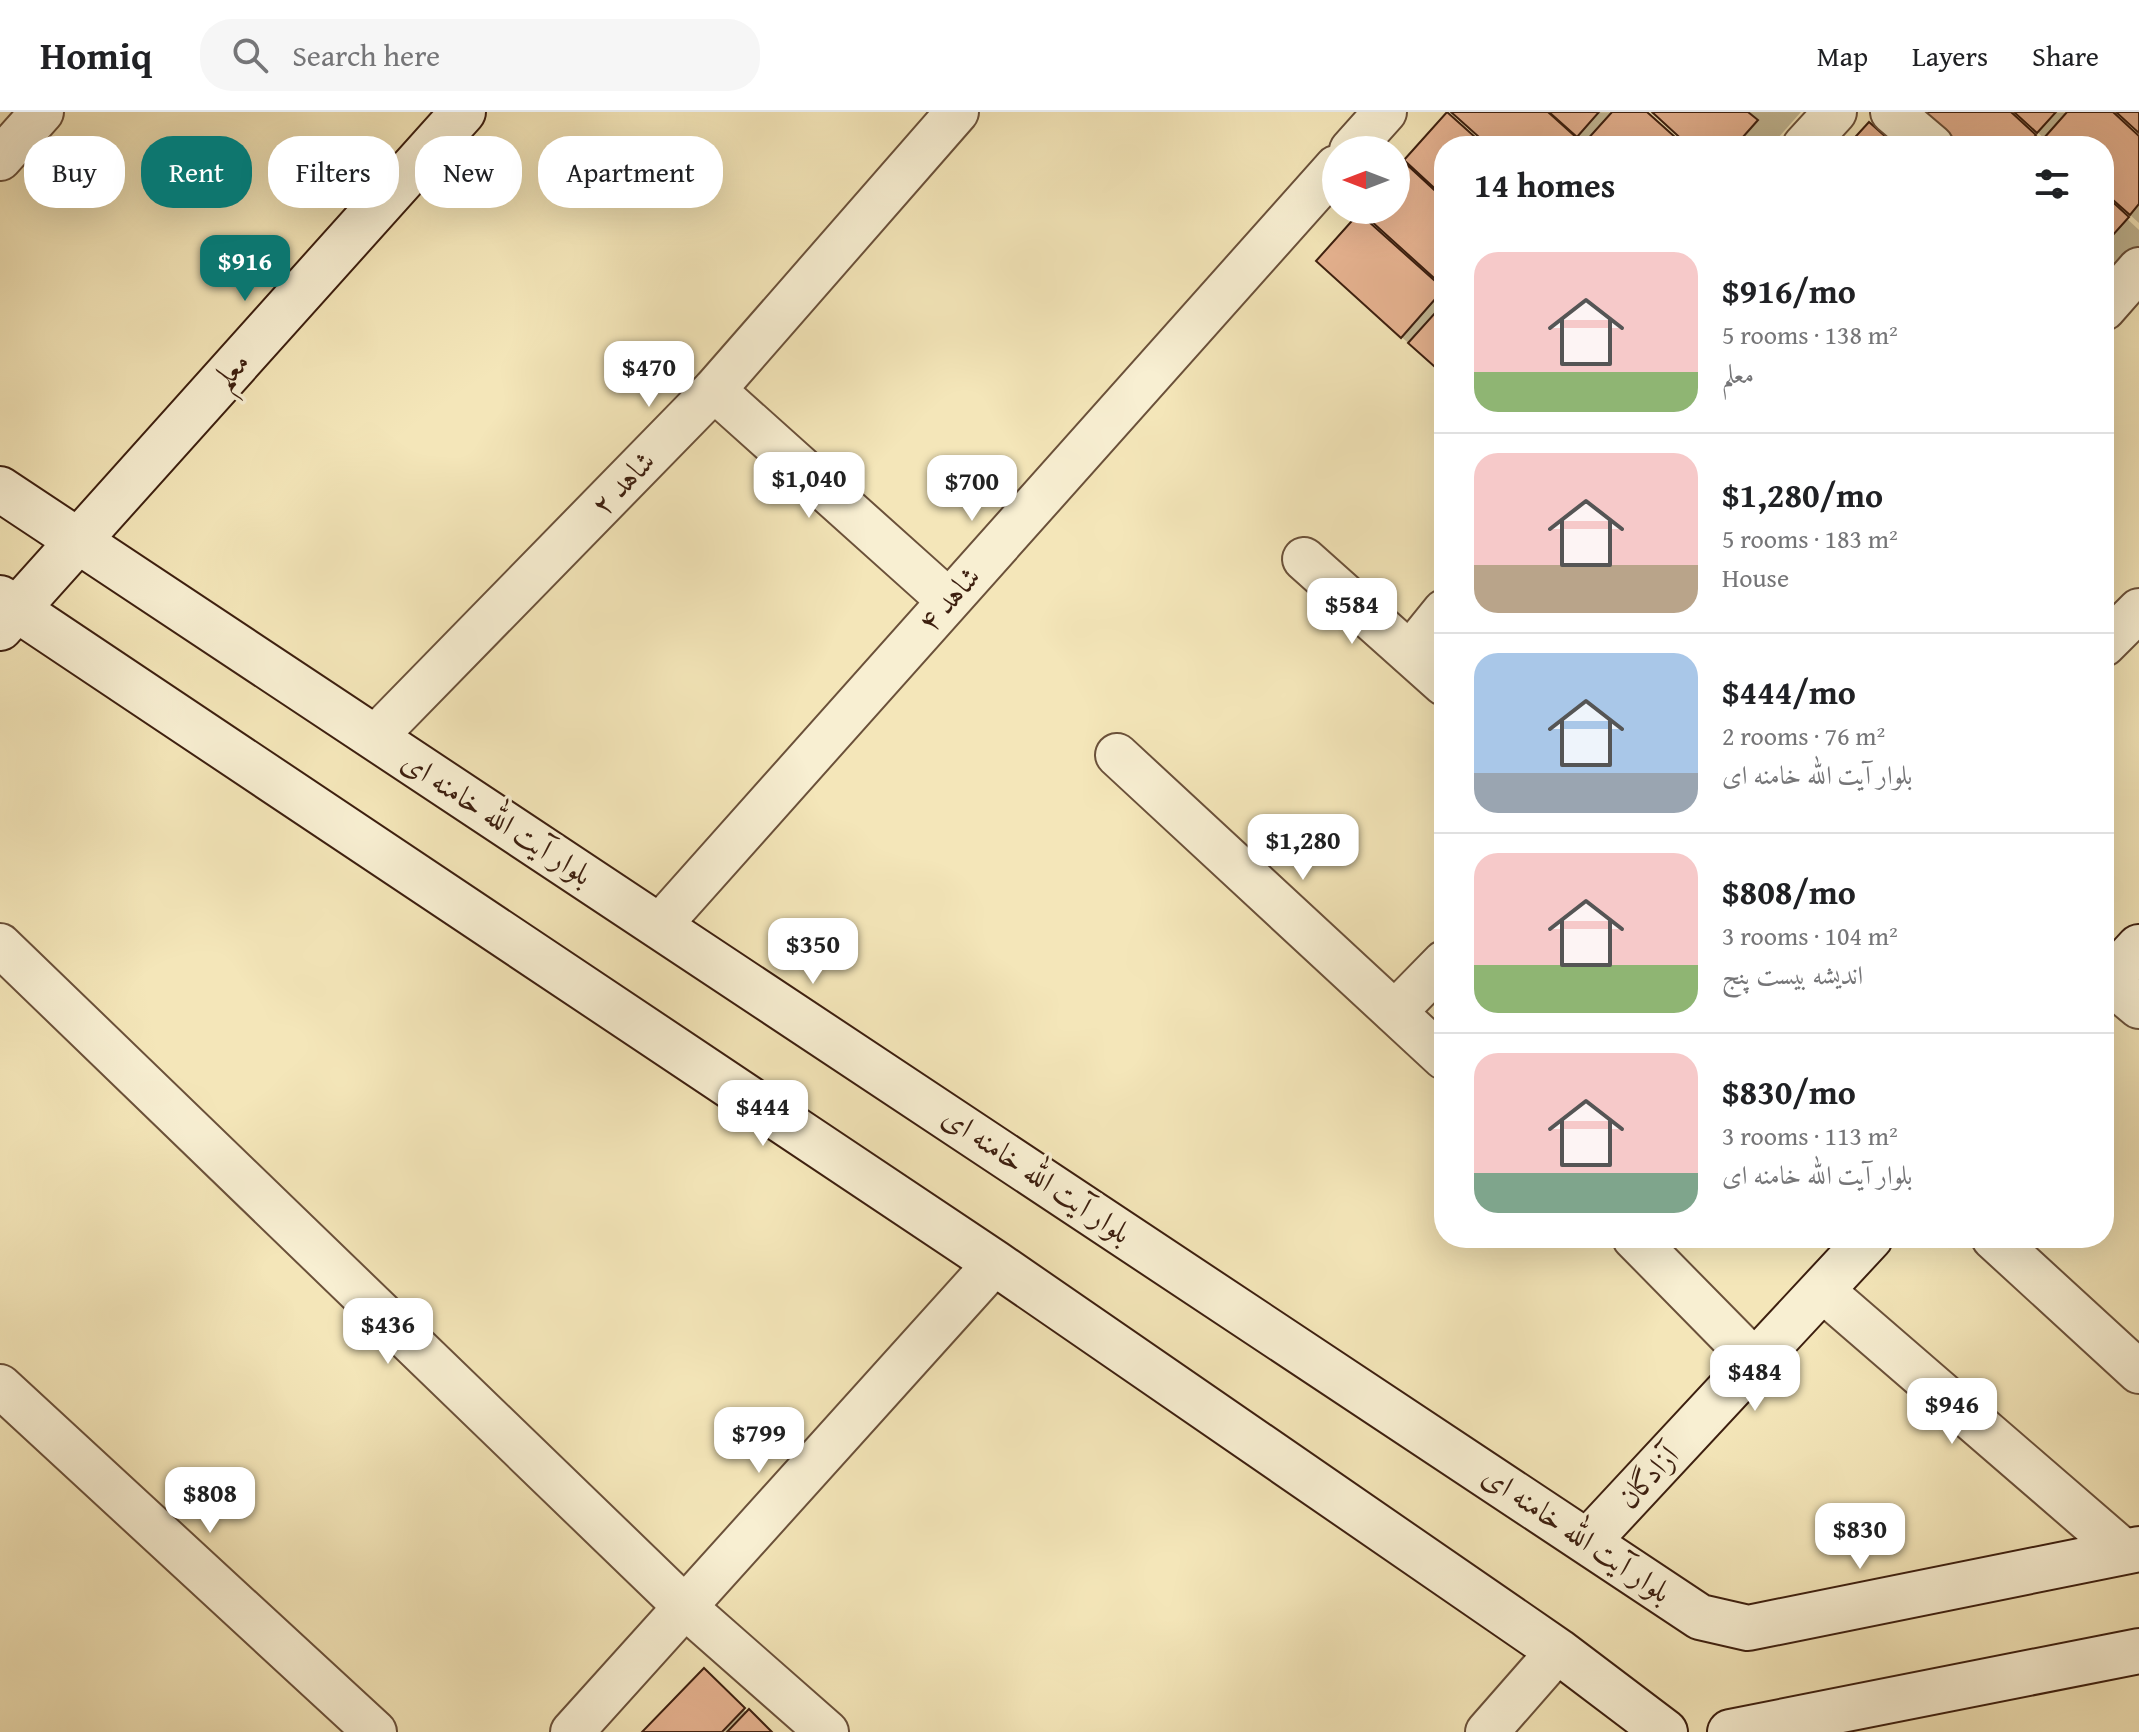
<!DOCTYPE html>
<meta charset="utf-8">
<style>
:root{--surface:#fff;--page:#f6f6f6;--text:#202124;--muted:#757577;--line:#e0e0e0;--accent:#0f766e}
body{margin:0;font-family:"Gentium Book Plus",Amiri,serif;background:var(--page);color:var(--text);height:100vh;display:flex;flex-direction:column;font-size:30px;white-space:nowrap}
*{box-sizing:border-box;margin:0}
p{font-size:26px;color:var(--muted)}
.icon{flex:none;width:44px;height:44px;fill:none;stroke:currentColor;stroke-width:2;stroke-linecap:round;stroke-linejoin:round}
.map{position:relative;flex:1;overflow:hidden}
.panel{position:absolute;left:1434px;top:24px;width:680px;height:1112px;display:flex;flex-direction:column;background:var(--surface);border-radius:32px;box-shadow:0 8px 32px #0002}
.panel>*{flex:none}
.guide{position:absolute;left:24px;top:24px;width:760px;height:72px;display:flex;gap:16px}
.needle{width:52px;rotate:270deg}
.controls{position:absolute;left:1322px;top:24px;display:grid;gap:16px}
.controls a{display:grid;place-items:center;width:88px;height:88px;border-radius:50%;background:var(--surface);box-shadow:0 8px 32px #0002;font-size:40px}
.price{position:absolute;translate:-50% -68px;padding:0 18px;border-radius:16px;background:#fff;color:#222;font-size:26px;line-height:52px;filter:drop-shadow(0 2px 4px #0008)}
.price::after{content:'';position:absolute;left:50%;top:48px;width:24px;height:18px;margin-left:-12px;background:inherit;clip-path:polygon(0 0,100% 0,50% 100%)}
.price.on{background:var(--accent);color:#fff}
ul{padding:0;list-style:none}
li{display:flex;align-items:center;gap:24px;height:200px;padding:0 40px}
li+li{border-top:2px solid var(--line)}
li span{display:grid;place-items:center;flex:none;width:224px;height:160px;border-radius:24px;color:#555}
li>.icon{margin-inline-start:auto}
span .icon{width:96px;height:96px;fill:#fffc;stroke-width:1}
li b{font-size:34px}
h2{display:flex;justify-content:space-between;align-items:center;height:96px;padding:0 40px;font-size:34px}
.pill{padding:0 28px;border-radius:32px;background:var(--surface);box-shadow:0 8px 32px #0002;font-size:28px;line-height:72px}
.pill.on{background:var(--accent);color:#fff}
header{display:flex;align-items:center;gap:48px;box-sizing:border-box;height:112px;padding:0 40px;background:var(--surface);border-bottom:2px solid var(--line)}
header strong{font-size:38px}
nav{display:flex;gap:44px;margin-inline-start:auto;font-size:28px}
.search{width:560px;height:72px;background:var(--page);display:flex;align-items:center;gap:20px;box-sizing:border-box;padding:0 28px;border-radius:32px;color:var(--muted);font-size:30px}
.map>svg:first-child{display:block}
.shadow{fill:#0003}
.building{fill:#e7b391;stroke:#3d1f0f;stroke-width:2}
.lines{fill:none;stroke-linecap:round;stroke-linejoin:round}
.street-casing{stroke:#6b513a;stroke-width:46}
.secondary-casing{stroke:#3d1f0f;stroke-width:48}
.street{stroke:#f8efd2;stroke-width:42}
.secondary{stroke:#f8efd2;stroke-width:44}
.labels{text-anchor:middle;stroke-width:7;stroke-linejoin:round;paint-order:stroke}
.street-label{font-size:30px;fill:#3d1f0f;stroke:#f8efd2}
</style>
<header>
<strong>Homiq</strong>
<div class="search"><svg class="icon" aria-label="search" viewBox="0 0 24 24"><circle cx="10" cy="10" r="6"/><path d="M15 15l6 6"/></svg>Search here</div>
<nav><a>Map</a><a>Layers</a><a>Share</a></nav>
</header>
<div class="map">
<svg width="2139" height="1620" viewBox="0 0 2139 1620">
<rect width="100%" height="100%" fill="#f4e6b9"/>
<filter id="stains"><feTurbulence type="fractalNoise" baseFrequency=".0025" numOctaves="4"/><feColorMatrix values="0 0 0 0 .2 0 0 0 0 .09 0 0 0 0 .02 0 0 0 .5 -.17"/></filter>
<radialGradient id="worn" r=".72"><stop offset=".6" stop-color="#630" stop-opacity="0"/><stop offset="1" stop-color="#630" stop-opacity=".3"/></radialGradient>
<g class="shadow">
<polygon points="1454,0 1644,0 1682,34 1489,34"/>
<polygon points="1652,0 1801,0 1771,34 1690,34"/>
<polygon points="2008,0 2043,32 2046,28 2015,0 2110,0 2139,27 2139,111 2104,79 2104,34 1953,34"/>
<polygon points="2104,85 2139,118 2139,135 2106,171"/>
<polygon points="1360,104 1444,180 1444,263 1338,168"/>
<polygon points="704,1559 748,1602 769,1620 645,1620"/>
</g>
<g class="building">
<polygon points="1447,0 1485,34 1444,34 1444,85 1404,48"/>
<polygon points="1451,0 1548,0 1578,27 1572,34 1489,34"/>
<polygon points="1549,0 1599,0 1577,25"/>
<polygon points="1612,0 1647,0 1685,34 1589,34 1585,30"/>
<polygon points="1652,0 1748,0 1758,8 1735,34 1689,34"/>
<polygon points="1915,0 2011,0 2036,23 2026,34 1952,34"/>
<polygon points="2014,0 2056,0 2037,21"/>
<polygon points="2067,0 2113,0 2139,24 2139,92 2130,103 2104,80 2104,34 2054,34 2044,26"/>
<polygon points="2116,0 2139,0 2139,21"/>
<polygon points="1869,10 1896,34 1847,34"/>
<polygon points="1404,50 1444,87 1444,175 1360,99 1396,98 1396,59"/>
<polygon points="2104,82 2129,105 2104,133"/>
<polygon points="1359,101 1444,177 1401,226 1316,149"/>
<polygon points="1444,191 1444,263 1408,231"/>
<polygon points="704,1556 745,1596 722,1620 642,1620"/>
<polygon points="749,1597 772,1620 727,1620"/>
</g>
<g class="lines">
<defs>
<g id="street">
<polyline points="1892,0 1932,34"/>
<polyline points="1804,34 1835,0"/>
<polyline points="1351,38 1385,0"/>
<polyline points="0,47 42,0"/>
<polyline points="2104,197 2139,157"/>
<polyline points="714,278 948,488"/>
<polyline points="1304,447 1444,572"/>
<polyline points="2104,533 2139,498"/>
<polyline points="1410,541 1444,499"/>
<polyline points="375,625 714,278 957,0"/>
<polyline points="1117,643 1444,946"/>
<polyline points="660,813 1336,55"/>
<polyline points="0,833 685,1495 827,1620"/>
<polyline points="2104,866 2139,895"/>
<polyline points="1395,900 1444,850"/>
<polyline points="1634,1126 1756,1250"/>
<polyline points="1993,1126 2139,1260"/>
<polyline points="1822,1178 2125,1440"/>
<polyline points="0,1274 375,1620"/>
<polyline points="572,1620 995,1151"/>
<polyline points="1487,1620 1558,1539"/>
</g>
<g id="secondary">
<polyline points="0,377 1700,1505 1748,1516 2139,1437"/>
<polyline points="0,486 995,1151 1558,1539 1665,1620"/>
<polyline points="0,516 463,0"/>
<polyline points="2104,873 2139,835"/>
<polyline points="1589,1428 1870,1126"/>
<polyline points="1730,1620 2139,1539"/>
</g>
</defs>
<use href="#street" class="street-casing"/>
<use href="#secondary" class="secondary-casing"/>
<use href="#street" class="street"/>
<use href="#secondary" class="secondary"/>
</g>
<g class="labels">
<g class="street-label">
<text transform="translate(231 258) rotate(-48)" y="10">معلم</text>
<text transform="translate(623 371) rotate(-46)" y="10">شاهد ۲</text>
<text transform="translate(949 487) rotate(-48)" y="10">شاهد ۴</text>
<text transform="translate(497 706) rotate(33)" y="10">بلوار آیت الله خامنه ای</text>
<text transform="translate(1037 1063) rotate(34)" y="10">بلوار آیت الله خامنه ای</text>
<text transform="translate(1648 1365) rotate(-47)" y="10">آزادگان</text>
<text transform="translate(1577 1422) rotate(34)" y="10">بلوار آیت الله خامنه ای</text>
</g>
</g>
<rect width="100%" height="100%" filter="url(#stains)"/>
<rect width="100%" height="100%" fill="url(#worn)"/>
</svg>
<div class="controls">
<a><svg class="needle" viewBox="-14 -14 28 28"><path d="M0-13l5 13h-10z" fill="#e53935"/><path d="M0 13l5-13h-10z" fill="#757577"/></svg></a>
</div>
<b class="price on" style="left:245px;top:191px">$916</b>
<b class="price" style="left:649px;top:297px">$470</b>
<b class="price" style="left:809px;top:408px">$1,040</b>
<b class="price" style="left:972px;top:411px">$700</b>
<b class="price" style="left:1352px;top:534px">$584</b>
<b class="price" style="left:1303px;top:770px">$1,280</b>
<b class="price" style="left:813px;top:874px">$350</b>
<b class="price" style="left:763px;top:1036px">$444</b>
<b class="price" style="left:388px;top:1254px">$436</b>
<b class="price" style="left:1755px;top:1301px">$484</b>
<b class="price" style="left:1952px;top:1334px">$946</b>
<b class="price" style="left:759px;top:1363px">$799</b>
<b class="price" style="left:210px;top:1423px">$808</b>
<b class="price" style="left:1860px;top:1459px">$830</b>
<div class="guide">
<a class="pill">Buy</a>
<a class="pill on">Rent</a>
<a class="pill">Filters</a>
<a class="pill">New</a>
<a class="pill">Apartment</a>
</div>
<section class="panel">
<h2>14 homes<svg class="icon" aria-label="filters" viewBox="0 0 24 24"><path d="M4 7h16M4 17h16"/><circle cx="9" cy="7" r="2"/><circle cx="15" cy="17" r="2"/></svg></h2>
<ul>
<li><span style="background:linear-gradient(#f6c9c9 75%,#8fb573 0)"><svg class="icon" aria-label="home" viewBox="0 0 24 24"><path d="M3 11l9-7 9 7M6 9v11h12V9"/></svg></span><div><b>$916/mo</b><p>5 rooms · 138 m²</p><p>معلم</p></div></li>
<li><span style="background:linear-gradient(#f6c9c9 70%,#b9a48a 0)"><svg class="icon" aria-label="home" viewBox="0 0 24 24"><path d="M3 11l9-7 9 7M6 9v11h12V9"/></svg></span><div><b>$1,280/mo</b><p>5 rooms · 183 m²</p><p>House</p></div></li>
<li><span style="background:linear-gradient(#a9c7e8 75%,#9aa5b1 0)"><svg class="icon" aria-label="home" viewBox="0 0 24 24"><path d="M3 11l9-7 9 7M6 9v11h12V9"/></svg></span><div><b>$444/mo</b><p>2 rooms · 76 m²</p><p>بلوار آیت الله خامنه ای</p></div></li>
<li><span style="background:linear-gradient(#f6c9c9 70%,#8fb573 0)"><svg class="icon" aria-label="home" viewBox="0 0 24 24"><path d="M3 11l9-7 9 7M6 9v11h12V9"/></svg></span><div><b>$808/mo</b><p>3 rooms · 104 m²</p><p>اندیشه بیست پنج</p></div></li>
<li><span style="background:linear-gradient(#f6c9c9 75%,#7fa58c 0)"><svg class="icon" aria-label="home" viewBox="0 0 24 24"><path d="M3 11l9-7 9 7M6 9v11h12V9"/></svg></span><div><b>$830/mo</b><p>3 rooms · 113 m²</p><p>بلوار آیت الله خامنه ای</p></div></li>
</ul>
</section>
</div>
